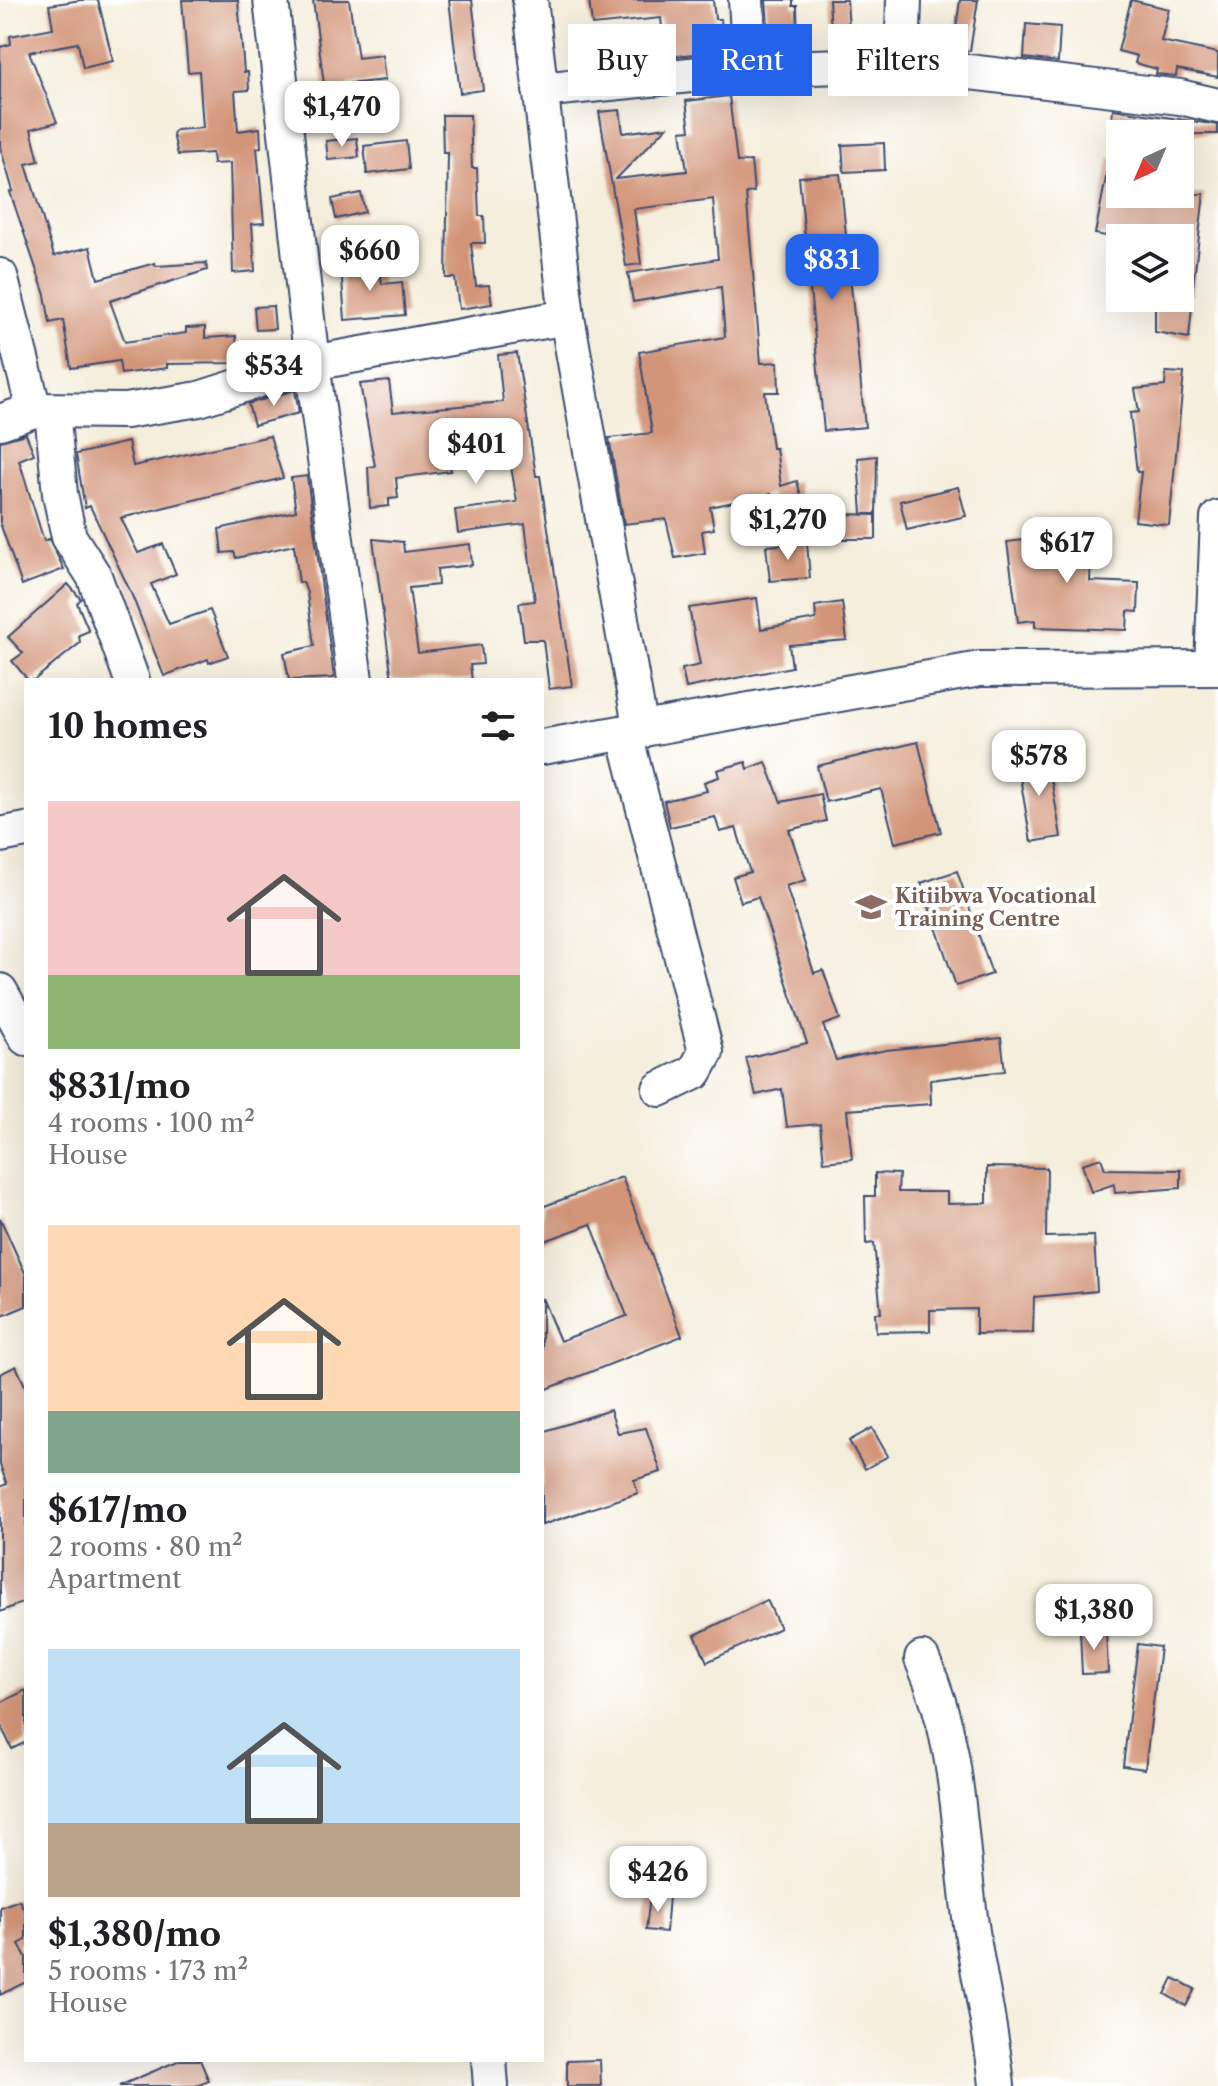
<!DOCTYPE html>
<meta charset="utf-8">
<style>
:root{--surface:#fff;--page:#f2f2f2;--text:#202124;--muted:#757577;--accent:#2563eb}
body{margin:0;font-family:"Libre Caslon Text",serif;background:var(--page);color:var(--text);height:100vh;display:flex;flex-direction:column;font-size:30px;white-space:nowrap}
*{box-sizing:border-box;margin:0}
p{font-size:26px;color:var(--muted)}
.icon{flex:none;width:44px;height:44px;fill:none;stroke:currentColor;stroke-width:2;stroke-linecap:round;stroke-linejoin:round}
.map{position:relative;flex:1;overflow:hidden}
.sheet{position:absolute;left:24px;top:678px;width:520px;height:1384px;display:flex;flex-direction:column;background:var(--surface);border-radius:0px;box-shadow:0 8px 32px #0002}
.sheet>*{flex:none}
.hud{position:absolute;left:568px;top:24px;width:530px;height:72px;display:flex;gap:16px}
.needle{width:52px;rotate:224deg}
.fabs{position:absolute;left:1106px;top:120px;display:grid;gap:16px}
.fabs a{display:grid;place-items:center;width:88px;height:88px;border-radius:0px;background:var(--surface);box-shadow:0 8px 32px #0002;font-size:40px}
.price{position:absolute;translate:-50% -68px;padding:0 18px;border-radius:16px;background:#fff;color:#222;font-size:26px;line-height:52px;filter:drop-shadow(0 2px 4px #0008)}
.price::after{content:'';position:absolute;left:50%;top:48px;width:24px;height:18px;margin-left:-12px;background:inherit;clip-path:polygon(0 0,100% 0,50% 100%)}
.price.on{background:var(--accent);color:#fff}
ul{padding:0;list-style:none}
li{display:grid;align-content:center;gap:16px;height:424px;padding:0 24px}
li span{display:grid;place-items:center;height:248px;border-radius:0px;color:#555}
li>.icon{margin-inline-start:auto}
span .icon{width:144px;height:144px;fill:#fffc;stroke-width:1}
li b{font-size:34px}
h2{display:flex;justify-content:space-between;align-items:center;height:96px;padding:0 24px;font-size:34px}
.pill{padding:0 28px;border-radius:0px;background:var(--surface);box-shadow:0 8px 32px #0002;font-size:28px;line-height:72px}
.pill.on{background:var(--accent);color:#fff}
.map>svg:first-child{display:block}
.building{fill:#d39579}
.lines{fill:none;stroke-linecap:round;stroke-linejoin:round}
.minor-casing{stroke:#3c4c71;stroke-width:38}
.minor{stroke:#fff;stroke-width:34}
.labels{text-anchor:middle;stroke-width:8;stroke-linejoin:round;paint-order:stroke}
.education-label{font-size:20px;font-weight:bold;fill:#785e54;stroke:#fff;text-anchor:start}
</style>
<div class="map">
<svg width="1218" height="2086" viewBox="0 0 1218 2086">
<rect width="100%" height="100%" fill="#fff"/>
<filter id="ink" filterUnits="userSpaceOnUse"><feTurbulence type="fractalNoise" baseFrequency=".0125" numOctaves="2"/><feDisplacementMap in="SourceGraphic" scale="16" xChannelSelector="R" yChannelSelector="G"/><feConvolveMatrix kernelMatrix="1 2 1 2 8 2 1 2 1" color-interpolation-filters="sRGB"/></filter>
<filter id="wash" filterUnits="userSpaceOnUse"><feTurbulence type="fractalNoise" baseFrequency=".006" numOctaves="4" result="noise"/><feDisplacementMap in="SourceGraphic" scale="32" xChannelSelector="R" yChannelSelector="G"/><feGaussianBlur stdDeviation="1.8" result="paint"/><feColorMatrix in="noise" values="0 0 0 0 0 0 0 0 0 0 0 0 0 0 0 0 0 1.4 0 .05"/><feComposite in="paint" operator="in"/></filter>
<g filter="url(#wash)">
<rect width="100%" height="100%" fill="#f4eedc"/>
<g id="blocks">
<g class="building">
<polygon points="81,0 98,0 113,61 83,68 78,43 29,52 57,122 31,129 39,161 26,164 54,256 90,247 98,279 155,263 156,266 206,263 207,270 110,301 125,342 186,333 186,328 205,327 205,338 236,336 238,363 167,364 167,368 121,374 119,361 71,368 63,320 50,323 45,295 10,192 13,191 0,146 0,47 11,44 10,36 53,28 49,5"/>
<polygon points="182,0 238,0 244,72 248,72 249,90 235,91 238,131 260,128 261,147 257,148 264,223 252,224 255,271 233,273 230,163 213,164 212,153 178,155 173,134 176,130 203,128 199,71 188,72"/>
<polygon points="313,0 349,0 358,58 382,55 385,80 348,84 349,97 326,100"/>
<polygon points="449,0 472,0 483,90 460,93"/>
<polygon points="589,0 713,0 715,19 721,19 724,51 665,57 661,18 592,25"/>
<polygon points="766,0 793,0 793,6 797,6 798,47 781,48 780,27 768,27"/>
<polygon points="829,0 847,0 850,44 832,45"/>
<polygon points="960,0 978,0 970,51 953,49"/>
<polygon points="1131,0 1169,9 1161,41 1218,53 1218,77 1177,69 1176,76 1156,74 1157,69 1135,63 1137,56 1118,51"/>
<polygon points="1026,24 1060,27 1058,62 1024,58"/>
<polygon points="729,96 737,162 751,161 754,192 746,193 761,363 778,362 779,392 765,392 772,448 776,448 781,486 797,481 803,503 773,512 771,494 710,507 714,529 702,531 705,553 675,558 666,519 624,524 609,438 652,433 639,352 725,337 721,287 633,302 628,273 718,259 713,199 634,209 641,264 626,266 599,112 620,110 623,133 667,127 616,179 687,171 681,131 690,130 686,101"/>
<polygon points="1113,109 1218,125 1218,134 1110,134"/>
<polygon points="442,115 470,115 472,168 477,168 479,216 484,216 485,243 471,243 476,286 489,285 492,304 459,309 455,278 446,278 448,153 443,153"/>
<polygon points="357,138 359,157 328,160 326,141"/>
<polygon points="406,141 409,169 367,174 364,146"/>
<polygon points="884,143 885,170 844,172 842,145"/>
<polygon points="1110,157 1120,158 1120,194 1204,194 1192,295 1180,294 1180,238 1117,238 1095,234"/>
<polygon points="840,174 865,427 824,431 799,177"/>
<polygon points="361,193 365,212 336,219 332,199"/>
<polygon points="378,260 382,284 402,282 405,315 345,320 341,266"/>
<polygon points="1155,305 1192,306 1189,338 1155,332"/>
<polygon points="273,306 275,329 256,330 254,307"/>
<polygon points="517,353 536,476 540,476 572,686 549,689 543,640 524,640 519,603 535,601 525,524 458,533 455,510 517,502 505,431 457,436 459,453 448,454 451,471 396,478 398,498 389,499 389,506 370,508 368,467 375,466 360,384 389,381 393,412 503,402 498,355"/>
<polygon points="1166,372 1184,373 1169,525 1135,521 1141,472 1137,472 1130,413 1139,412 1135,389 1165,386"/>
<polygon points="295,390 299,413 254,425 248,404"/>
<polygon points="26,434 34,454 19,460 44,541 49,539 64,569 22,585 0,523 0,441"/>
<polygon points="270,436 283,478 121,518 138,553 163,544 176,574 151,584 169,624 210,610 228,656 209,663 208,659 164,676 131,593 90,506 85,508 76,454 128,442 133,466"/>
<polygon points="877,456 876,514 862,514 858,458"/>
<polygon points="307,476 334,678 289,680 284,653 314,646 307,593 303,582 299,583 294,545 236,558 234,552 222,553 219,529 296,511 291,478"/>
<polygon points="958,487 966,516 907,530 900,501"/>
<polygon points="844,514 876,515 876,539 844,539"/>
<polygon points="1057,528 1092,530 1090,581 1139,583 1138,612 1128,611 1127,630 1035,627 1035,620 1018,622 1007,542 1057,536"/>
<polygon points="373,539 403,542 404,552 470,544 472,565 437,569 438,585 409,588 418,653 481,645 483,664 470,665 472,680 392,680"/>
<polygon points="807,543 810,578 770,581 766,546"/>
<polygon points="68,584 81,599 77,603 89,631 79,635 80,643 34,680 28,680 12,661 23,653 8,637"/>
<polygon points="757,598 761,629 816,619 815,606 842,602 847,640 789,645 792,667 686,688 682,669 700,665 689,608"/>
<polygon points="918,742 941,832 895,843 881,789 826,802 817,766"/>
<polygon points="1047,754 1061,837 1031,842 1017,759"/>
<polygon points="746,762 748,769 766,762 781,802 820,794 826,821 789,830 806,880 786,886 814,973 823,970 840,1019 823,1025 836,1060 886,1050 1001,1038 1005,1071 930,1080 931,1104 847,1110 852,1159 824,1162 820,1124 787,1127 782,1089 756,1095 746,1058 807,1043 758,897 741,902 733,877 750,872 736,828 720,832 715,817 670,827 664,801 707,791 704,782 719,777 717,770"/>
<polygon points="957,871 992,974 956,986 921,883"/>
<polygon points="1101,1158 1105,1169 1181,1170 1181,1188 1115,1193 1114,1184 1091,1192 1082,1164"/>
<polygon points="987,1167 1047,1168 1046,1237 1094,1236 1097,1291 1034,1297 1033,1333 976,1334 976,1309 930,1310 930,1331 876,1332 875,1313 881,1313 874,1243 866,1244 865,1196 875,1196 875,1173 899,1174 898,1192 947,1192 947,1204 987,1203"/>
<polygon points="622,1177 682,1336 542,1391 542,1298 560,1341 627,1316 591,1224 542,1242 542,1207"/>
<polygon points="0,1218 26,1275 26,1306 0,1317"/>
<polygon points="16,1366 26,1388 26,1601 0,1612 0,1487 7,1484 0,1465 0,1374"/>
<polygon points="610,1410 618,1433 646,1428 661,1472 634,1480 638,1493 542,1525 542,1432"/>
<polygon points="872,1428 888,1456 865,1469 849,1441"/>
<polygon points="767,1600 780,1628 707,1662 695,1635"/>
<polygon points="1106,1630 1108,1673 1082,1674 1080,1631"/>
<polygon points="1138,1644 1160,1647 1145,1769 1123,1766"/>
<polygon points="26,1690 26,1742 12,1749 0,1724 0,1703"/>
<polygon points="650,1895 669,1897 666,1932 646,1930"/>
<polygon points="19,1900 26,1913 26,1940 19,1944 26,1957 26,1982 0,1995 0,1907"/>
<polygon points="1173,1978 1195,1989 1186,2006 1165,1994"/>
<polygon points="180,2060 200,2060 209,2081 196,2086 119,2086"/>
<polygon points="600,2060 601,2086 567,2086 567,2061"/>
</g>
</g>
</g>
<g filter="url(#ink)">
<use href="#blocks" fill-opacity="0" stroke="#3c4c71" stroke-width="2"/>
<g class="lines">
<defs>
<g id="minor">
<polyline points="271,0 312,363 355,680"/>
<polyline points="530,0 567,317 641,731"/>
<polyline points="746,0 750,69"/>
<polyline points="902,64 904,0"/>
<polyline points="540,90 750,69 902,64 1180,97 1218,106"/>
<polyline points="0,276 34,410"/>
<polyline points="52,411 60,494 69,537 94,576 132,680"/>
<polyline points="0,422 34,410 126,411 199,399 312,363 567,317"/>
<polyline points="1212,667 1218,518"/>
<polyline points="625,734 706,1052 695,1072 660,1089"/>
<polyline points="542,747 980,669 1218,668"/>
<polyline points="0,835 26,830"/>
<polyline points="0,991 26,1038"/>
<path d="M922,1659C960,1743 958,1827 970,1917C977,1973 992,2029 997,2086"/>
<polyline points="489,2060 491,2086"/>
</g>
</defs>
<use href="#minor" class="minor-casing"/>
<use href="#minor" class="minor"/>
</g>
</g>
<defs>
<symbol id="school-bare" viewBox="-9 -9 18 18"><path d="M0-5L7-2L0 1L-7-2ZM-4 1L0 2.5L4 1V4Q0 6-4 4Z" fill="#8d6e63" stroke="#fff" stroke-width="2.5" paint-order="stroke"/></symbol>
</defs>
<g fill-rule="evenodd">
<use href="#school-bare" x="849" y="885" width="44" height="44"/>
</g>
<g class="labels">
<g class="education-label">
<text x="895" y="903">Kitiibwa Vocational<tspan x="895" dy="23">Training Centre</tspan></text>
</g>
</g>
</svg>
<div class="fabs">
<a><svg class="needle" viewBox="-14 -14 28 28"><path d="M0-13l5 13h-10z" fill="#e53935"/><path d="M0 13l5-13h-10z" fill="#757577"/></svg></a>
<a><svg class="icon" aria-label="layers" viewBox="0 0 24 24"><path d="M12 4l9 5-9 5-9-5zM3 14l9 5 9-5"/></svg></a>
</div>
<b class="price" style="left:342px;top:149px">$1,470</b>
<b class="price" style="left:370px;top:293px">$660</b>
<b class="price on" style="left:832px;top:302px">$831</b>
<b class="price" style="left:274px;top:408px">$534</b>
<b class="price" style="left:476px;top:486px">$401</b>
<b class="price" style="left:788px;top:562px">$1,270</b>
<b class="price" style="left:1067px;top:585px">$617</b>
<b class="price" style="left:1039px;top:798px">$578</b>
<b class="price" style="left:1094px;top:1652px">$1,380</b>
<b class="price" style="left:658px;top:1914px">$426</b>
<div class="hud">
<a class="pill">Buy</a>
<a class="pill on">Rent</a>
<a class="pill">Filters</a>
</div>
<section class="sheet">
<h2>10 homes<svg class="icon" aria-label="filters" viewBox="0 0 24 24"><path d="M4 7h16M4 17h16"/><circle cx="9" cy="7" r="2"/><circle cx="15" cy="17" r="2"/></svg></h2>
<ul>
<li><span style="background:linear-gradient(#f6c9c9 70%,#8fb573 0)"><svg class="icon" aria-label="home" viewBox="0 0 24 24"><path d="M3 11l9-7 9 7M6 9v11h12V9"/></svg></span><div><b>$831/mo</b><p>4 rooms · 100 m²</p><p>House</p></div></li>
<li><span style="background:linear-gradient(#ffd9b3 75%,#7fa58c 0)"><svg class="icon" aria-label="home" viewBox="0 0 24 24"><path d="M3 11l9-7 9 7M6 9v11h12V9"/></svg></span><div><b>$617/mo</b><p>2 rooms · 80 m²</p><p>Apartment</p></div></li>
<li><span style="background:linear-gradient(#bfe0f5 70%,#b9a48a 0)"><svg class="icon" aria-label="home" viewBox="0 0 24 24"><path d="M3 11l9-7 9 7M6 9v11h12V9"/></svg></span><div><b>$1,380/mo</b><p>5 rooms · 173 m²</p><p>House</p></div></li>
</ul>
</section>
</div>
